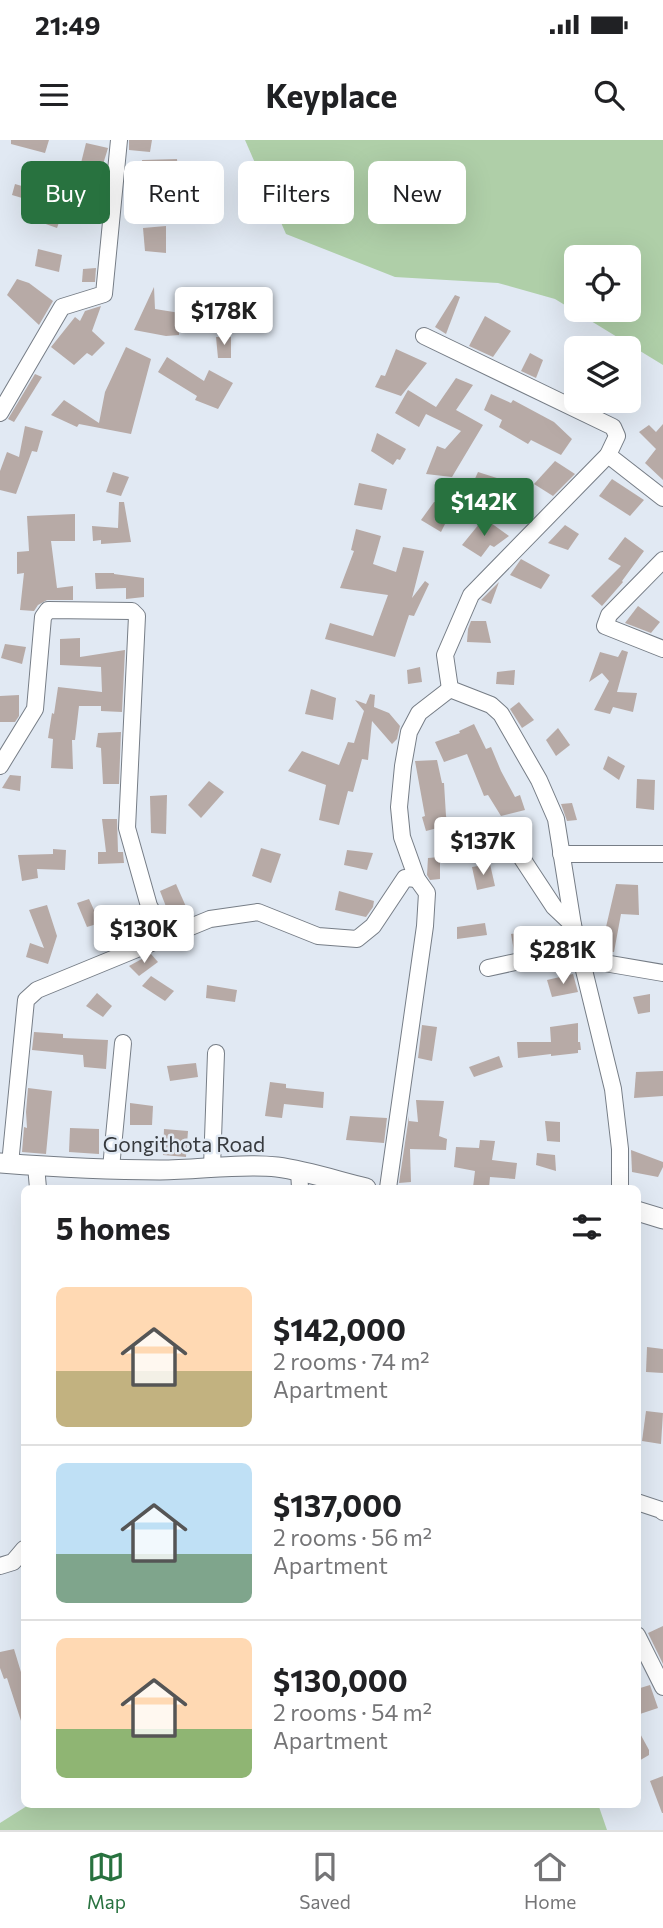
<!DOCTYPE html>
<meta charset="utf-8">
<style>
:root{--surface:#fff;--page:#f2f2f2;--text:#202124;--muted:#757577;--line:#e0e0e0;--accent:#28723f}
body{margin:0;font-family:Commissioner,sans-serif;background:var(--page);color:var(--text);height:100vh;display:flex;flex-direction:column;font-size:26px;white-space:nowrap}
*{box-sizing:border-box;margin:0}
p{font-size:23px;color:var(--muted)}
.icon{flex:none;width:38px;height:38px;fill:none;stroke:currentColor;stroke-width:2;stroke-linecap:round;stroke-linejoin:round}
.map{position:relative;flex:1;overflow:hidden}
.details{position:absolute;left:21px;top:1045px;width:620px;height:623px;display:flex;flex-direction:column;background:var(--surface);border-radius:10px;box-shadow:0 7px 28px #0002}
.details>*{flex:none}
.top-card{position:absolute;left:21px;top:21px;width:621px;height:63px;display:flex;gap:14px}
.fabs{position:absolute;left:564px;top:105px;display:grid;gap:14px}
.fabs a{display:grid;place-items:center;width:77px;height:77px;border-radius:10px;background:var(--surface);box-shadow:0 7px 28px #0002;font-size:35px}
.price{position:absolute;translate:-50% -60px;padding:0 16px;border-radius:7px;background:#fff;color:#222;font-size:23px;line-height:46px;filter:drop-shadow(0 2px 4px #0008)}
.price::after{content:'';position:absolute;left:50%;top:42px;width:21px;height:16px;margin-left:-10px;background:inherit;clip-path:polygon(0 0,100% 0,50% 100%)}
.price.on{background:var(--accent);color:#fff}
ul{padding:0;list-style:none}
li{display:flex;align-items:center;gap:21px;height:175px;padding:0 35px}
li+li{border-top:2px solid var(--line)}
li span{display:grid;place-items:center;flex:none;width:196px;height:140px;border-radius:10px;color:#555}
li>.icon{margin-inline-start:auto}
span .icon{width:84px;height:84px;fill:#fffc;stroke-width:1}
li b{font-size:30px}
h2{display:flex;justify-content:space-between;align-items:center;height:84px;padding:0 35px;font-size:30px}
.chip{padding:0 24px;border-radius:10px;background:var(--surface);box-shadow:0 7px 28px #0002;font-size:24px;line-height:63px}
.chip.on{background:var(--accent);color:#fff}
.status{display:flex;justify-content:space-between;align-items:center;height:49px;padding:0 35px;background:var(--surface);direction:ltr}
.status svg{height:19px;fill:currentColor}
header{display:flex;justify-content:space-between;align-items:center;height:91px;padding:0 35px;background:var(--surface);font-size:32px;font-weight:700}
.menu{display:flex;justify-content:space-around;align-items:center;height:98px;border-top:2px solid var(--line);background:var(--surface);font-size:19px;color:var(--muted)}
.menu a{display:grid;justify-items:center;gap:4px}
.menu .on{color:var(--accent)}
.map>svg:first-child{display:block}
.green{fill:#afcfa8;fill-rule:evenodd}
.building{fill:#b7aaa6}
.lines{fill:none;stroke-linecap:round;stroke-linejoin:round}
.minor-casing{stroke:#767d86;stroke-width:18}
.tertiary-casing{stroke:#767d86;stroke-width:21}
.minor{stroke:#fff;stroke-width:16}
.tertiary{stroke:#fff;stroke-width:19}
.labels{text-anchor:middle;stroke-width:5;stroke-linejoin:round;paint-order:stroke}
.street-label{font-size:21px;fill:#373a3e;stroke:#e1e9f3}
</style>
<div class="status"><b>21:49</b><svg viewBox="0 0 49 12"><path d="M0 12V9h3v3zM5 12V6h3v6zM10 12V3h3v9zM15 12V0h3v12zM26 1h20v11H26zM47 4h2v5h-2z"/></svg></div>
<header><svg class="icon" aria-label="menu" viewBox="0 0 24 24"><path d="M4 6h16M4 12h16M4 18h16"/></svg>Keyplace<svg class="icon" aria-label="search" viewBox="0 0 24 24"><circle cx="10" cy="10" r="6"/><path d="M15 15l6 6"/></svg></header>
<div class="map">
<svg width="663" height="1690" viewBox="0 0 663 1690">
<rect width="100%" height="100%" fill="#e1e9f3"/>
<g class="green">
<path d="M245,0H663V225L555,159L498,143L395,137L286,94ZM576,117H628V170H576Z"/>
<polygon points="30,1664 598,1664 607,1690 0,1690 0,1683"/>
</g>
<g class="building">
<polygon points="11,0 49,0 45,13 11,4"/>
<polygon points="129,0 152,0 150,12 129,10"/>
<polygon points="86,3 108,8 101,31 80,27"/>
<polygon points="177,19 179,45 163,44 163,42 144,38 142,20"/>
<polygon points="15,44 53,55 49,66 12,55"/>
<polygon points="98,49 97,73 79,73 76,51"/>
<polygon points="45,71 62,74 57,88 40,82"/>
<polygon points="166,86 166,113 145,111 143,88"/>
<polygon points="38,109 62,115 59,132 35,126"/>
<polygon points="96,128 95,142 82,142 83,129"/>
<polygon points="17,139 29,143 53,161 39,185 7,155"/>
<polygon points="154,147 155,169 180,173 179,195 166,196 134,190"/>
<polygon points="455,155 460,157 446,194 435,187"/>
<polygon points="101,166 92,191 105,203 92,216 87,213 74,225 51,207 75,177 80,181 85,171"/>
<polygon points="485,176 511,191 493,217 469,206"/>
<polygon points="216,197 231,197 231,218 218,218"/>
<polygon points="126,207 151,219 131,294 79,284 77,287 51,275 64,260 99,283 105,252"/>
<polygon points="396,209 427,223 401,256 375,247 381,235 385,236"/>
<polygon points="530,213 543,220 536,238 521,231"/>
<polygon points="167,217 204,241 209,230 233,243 218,269 195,260 197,256 158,232"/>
<polygon points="35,234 42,237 14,282 8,279"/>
<polygon points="456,238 473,245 456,270 483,285 452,337 426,334 437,306 445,309 461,291 426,274 419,287 395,273 408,250 436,267"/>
<polygon points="491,254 511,263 513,260 554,282 572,299 561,315 531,300 528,304 499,287 502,280 484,270"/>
<polygon points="663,284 663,340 645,323 656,309 639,292 649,285 656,292"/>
<polygon points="25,286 43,291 37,312 32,311 16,354 0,350 0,331 7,312 19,317"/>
<polygon points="377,293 406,309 400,320 397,319 393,325 371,311"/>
<polygon points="555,321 575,334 553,356 534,344"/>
<polygon points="113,332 129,337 121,356 106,352"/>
<polygon points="478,332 500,339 487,363 468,354"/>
<polygon points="612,339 644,360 630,376 599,356"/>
<polygon points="359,343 387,349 382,370 354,365"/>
<polygon points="119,362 124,362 131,402 101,404 101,400 93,401 92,386 118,388"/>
<polygon points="434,362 439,362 452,370 441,392 421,380"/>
<polygon points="75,374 75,401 51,401 57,448 73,446 73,460 47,460 38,465 34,471 20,470 24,433 17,434 17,412 29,411 27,376"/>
<polygon points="484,378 509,396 494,407 490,405 481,417 462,405"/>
<polygon points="565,385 579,394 568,410 548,403"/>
<polygon points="356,389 381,396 373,424 396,432 403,407 424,411 412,458 425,441 429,444 414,476 409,475 395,517 325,499 330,483 373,496 388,455 340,448 354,411 351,410"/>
<polygon points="625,397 644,411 622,441 623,442 602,466 591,456 621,426 608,419"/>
<polygon points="521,419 550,435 541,449 510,435"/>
<polygon points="95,433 114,433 114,434 144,438 144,457 126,459 126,448 96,449"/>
<polygon points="499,442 491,464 481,460"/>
<polygon points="638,466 660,482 651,493 625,483"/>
<polygon points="471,481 486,481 491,503 467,502 468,489"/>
<polygon points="80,498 80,517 125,510 122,572 101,571 101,566 79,566 75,600 72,600 73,629 51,628 53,599 48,598 52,573 54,574 58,547 102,552 101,527 60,525 60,499"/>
<polygon points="5,504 26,507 22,524 1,518"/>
<polygon points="622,510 628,512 617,552 637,553 633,572 613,567 610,574 594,570 609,541 602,533 589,542 600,512 618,517"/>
<polygon points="420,527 422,542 408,544 407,530"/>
<polygon points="515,530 514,545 496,544 497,532"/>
<polygon points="311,549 336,558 333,580 305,574"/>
<polygon points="370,554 375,555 374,567 389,573 400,586 397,599 392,604 372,581 368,620 362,619 353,652 348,651 339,685 319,680 326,645 288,631 302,611 339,625 348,602 354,603 364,571 355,560 366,564"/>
<polygon points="19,555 19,576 15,582 0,582 0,556"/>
<polygon points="519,562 534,580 522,588 510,569"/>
<polygon points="474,584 486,609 491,607 501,631 515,657 520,655 525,670 501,676 488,655 484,656 467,614 444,622 435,602 460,593 459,591"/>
<polygon points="558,588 570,605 556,616 546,600"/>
<polygon points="121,592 119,644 103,644 101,608 96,607 98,593"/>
<polygon points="608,616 625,626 619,640 603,629"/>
<polygon points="437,620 442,643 444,643 446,676 449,685 426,691 422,677 425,676 415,621"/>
<polygon points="10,635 21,636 20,651 2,648"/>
<polygon points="637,639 655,640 654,670 636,668"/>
<polygon points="209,641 224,652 201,678 188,665"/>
<polygon points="167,655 166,694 151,693 150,656"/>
<polygon points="572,663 577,680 567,681 561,664"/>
<polygon points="102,679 117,679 118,712 123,712 124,723 98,724 98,712 106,712"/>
<polygon points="261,708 281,714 271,743 252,736"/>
<polygon points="53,709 66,710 65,730 37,729 38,738 22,741 18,715 53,714"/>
<polygon points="347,710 373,713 367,730 344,725"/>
<polygon points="440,717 440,739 430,740 427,735 428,718"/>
<polygon points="490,724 495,746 477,750 472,727"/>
<polygon points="176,744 187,769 170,777 160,751"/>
<polygon points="616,744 638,745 639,775 621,774 614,812 591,810 595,787 606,787"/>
<polygon points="339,751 374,761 373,767 366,777 335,770"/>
<polygon points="89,759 100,783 87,787 77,763"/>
<polygon points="47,765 57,796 48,824 26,817 30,803 44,808 29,770"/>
<polygon points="485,783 487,795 457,799 457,787"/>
<polygon points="543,789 545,805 514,811 511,794"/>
<polygon points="151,814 158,822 139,836 129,826"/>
<polygon points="573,834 578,852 552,857 547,840"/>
<polygon points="151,836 174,851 165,861 142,846"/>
<polygon points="207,845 237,850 235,862 206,858"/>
<polygon points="97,853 112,866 103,877 86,866"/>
<polygon points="650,854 650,872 638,874 633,857"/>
<polygon points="578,883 578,902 580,902 581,910 578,910 578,913 551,916 551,914 518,918 517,902 551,902 550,887"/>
<polygon points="422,885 437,887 432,921 418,918"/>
<polygon points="34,892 63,894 63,898 108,900 106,929 84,927 83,915 32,910"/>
<polygon points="499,916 503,927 474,937 469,927"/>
<polygon points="196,923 198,937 170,941 167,926"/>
<polygon points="663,931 663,956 634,958 636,932"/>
<polygon points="270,942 286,944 286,948 324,952 323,968 284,964 282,978 265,976"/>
<polygon points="28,948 52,951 46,1014 22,1012 24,987 27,988 26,972"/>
<polygon points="416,960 444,961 439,996 447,999 446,1010 410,1009 411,1042 399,1043 409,976 409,981 418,982"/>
<polygon points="130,963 153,966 152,985 130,985"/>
<polygon points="350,976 387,978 384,1003 346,1000"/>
<polygon points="545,981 560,982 560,1002 547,1001"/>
<polygon points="70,988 99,989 99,1014 69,1012"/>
<polygon points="164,989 188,991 186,1017 163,1015"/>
<polygon points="480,1000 495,1001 492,1020 517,1023 515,1039 490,1037 489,1048 473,1047 475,1031 454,1027 456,1007 479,1008"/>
<polygon points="631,1010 663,1022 663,1027 658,1037 632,1032"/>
<polygon points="537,1013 555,1015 556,1031 536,1025"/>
<polygon points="647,1207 663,1209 663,1233 646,1232"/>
<polygon points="646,1271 663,1273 661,1304 642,1301"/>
<polygon points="663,1486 663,1524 648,1493"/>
<polygon points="14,1509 24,1542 24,1584 22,1584 7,1538 4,1539 0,1528 0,1512"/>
<polygon points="650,1545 658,1568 637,1575 637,1549"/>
<polygon points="637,1588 649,1610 649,1615 637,1622"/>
<polygon points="663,1636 663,1673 662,1673 650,1641"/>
</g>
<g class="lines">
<defs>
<g id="minor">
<polyline points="424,196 613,287 617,296 608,315 471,455 445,515 450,549 491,565 501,574 539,640 556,679 573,785 613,949 620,1009 620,1048"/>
<polyline points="0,273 62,167 104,154 119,0"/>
<polyline points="608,315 663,358"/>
<polyline points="663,420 609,475 605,486 663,509"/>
<polyline points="0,626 35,569 43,477 48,470 132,471 137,476 127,688 149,766 167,798"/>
<polyline points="502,688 554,767 573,785"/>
<polyline points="561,714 663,714"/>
<polyline points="581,819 663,833"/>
<polyline points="488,828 579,808"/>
<polyline points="10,1024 26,860 37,850 210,779 258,772 318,796 357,799 373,786 405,738 417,739"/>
<polyline points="36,1026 38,1048"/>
<polyline points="212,1027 216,913"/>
<polyline points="111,1028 123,903"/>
<polyline points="299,1031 300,1048"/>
<polyline points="388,1048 425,786 427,753 417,739 402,697 399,667 403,626 409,592 419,573 450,549"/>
<polyline points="637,1362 661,1370 663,1372"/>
<polyline points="0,1426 13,1422 24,1409"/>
<polyline points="637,1495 663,1547"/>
</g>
<g id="tertiary">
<path d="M0,1023C53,1027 107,1030 160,1030C199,1030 239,1023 277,1027C307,1031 337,1041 366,1048"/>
<polyline points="637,1071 663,1079"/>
</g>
</defs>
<use href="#minor" class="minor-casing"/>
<use href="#tertiary" class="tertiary-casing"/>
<use href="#minor" class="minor"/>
<use href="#tertiary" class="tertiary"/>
</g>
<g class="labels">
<g class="street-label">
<text x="184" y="1012">Gongithota Road</text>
</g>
</g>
</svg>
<div class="fabs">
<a><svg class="icon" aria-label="locate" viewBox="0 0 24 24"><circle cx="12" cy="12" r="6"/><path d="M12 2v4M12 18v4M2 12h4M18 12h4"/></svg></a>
<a><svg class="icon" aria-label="layers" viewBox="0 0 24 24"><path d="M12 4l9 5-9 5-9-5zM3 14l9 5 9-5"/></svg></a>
</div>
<b class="price" style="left:224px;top:207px">$178K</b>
<b class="price on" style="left:484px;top:398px">$142K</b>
<b class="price" style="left:483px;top:737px">$137K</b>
<b class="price" style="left:144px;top:825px">$130K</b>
<b class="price" style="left:563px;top:846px">$281K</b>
<div class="top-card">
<a class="chip on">Buy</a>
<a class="chip">Rent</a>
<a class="chip">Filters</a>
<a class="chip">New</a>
</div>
<section class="details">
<h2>5 homes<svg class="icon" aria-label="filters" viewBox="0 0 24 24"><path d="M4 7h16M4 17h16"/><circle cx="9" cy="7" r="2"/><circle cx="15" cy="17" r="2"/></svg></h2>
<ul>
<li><span style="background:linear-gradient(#ffd9b3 60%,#c2b280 0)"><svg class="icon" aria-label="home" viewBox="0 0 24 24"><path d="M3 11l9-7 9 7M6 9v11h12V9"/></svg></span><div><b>$142,000</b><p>2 rooms · 74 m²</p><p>Apartment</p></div></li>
<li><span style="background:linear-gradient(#bfe0f5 65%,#7fa58c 0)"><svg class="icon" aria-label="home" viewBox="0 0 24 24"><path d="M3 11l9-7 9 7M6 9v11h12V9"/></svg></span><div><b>$137,000</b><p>2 rooms · 56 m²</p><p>Apartment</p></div></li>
<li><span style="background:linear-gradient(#ffd9b3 65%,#8fb573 0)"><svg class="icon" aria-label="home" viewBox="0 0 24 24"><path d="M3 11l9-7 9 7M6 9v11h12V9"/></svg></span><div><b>$130,000</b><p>2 rooms · 54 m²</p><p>Apartment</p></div></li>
</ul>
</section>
</div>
<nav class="menu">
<a class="on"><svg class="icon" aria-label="map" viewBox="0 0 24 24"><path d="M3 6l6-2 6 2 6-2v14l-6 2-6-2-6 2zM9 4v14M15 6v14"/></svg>Map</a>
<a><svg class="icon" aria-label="saved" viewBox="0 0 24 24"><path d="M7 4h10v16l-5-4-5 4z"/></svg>Saved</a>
<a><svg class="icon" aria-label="home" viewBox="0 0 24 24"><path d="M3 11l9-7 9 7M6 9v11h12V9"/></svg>Home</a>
</nav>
